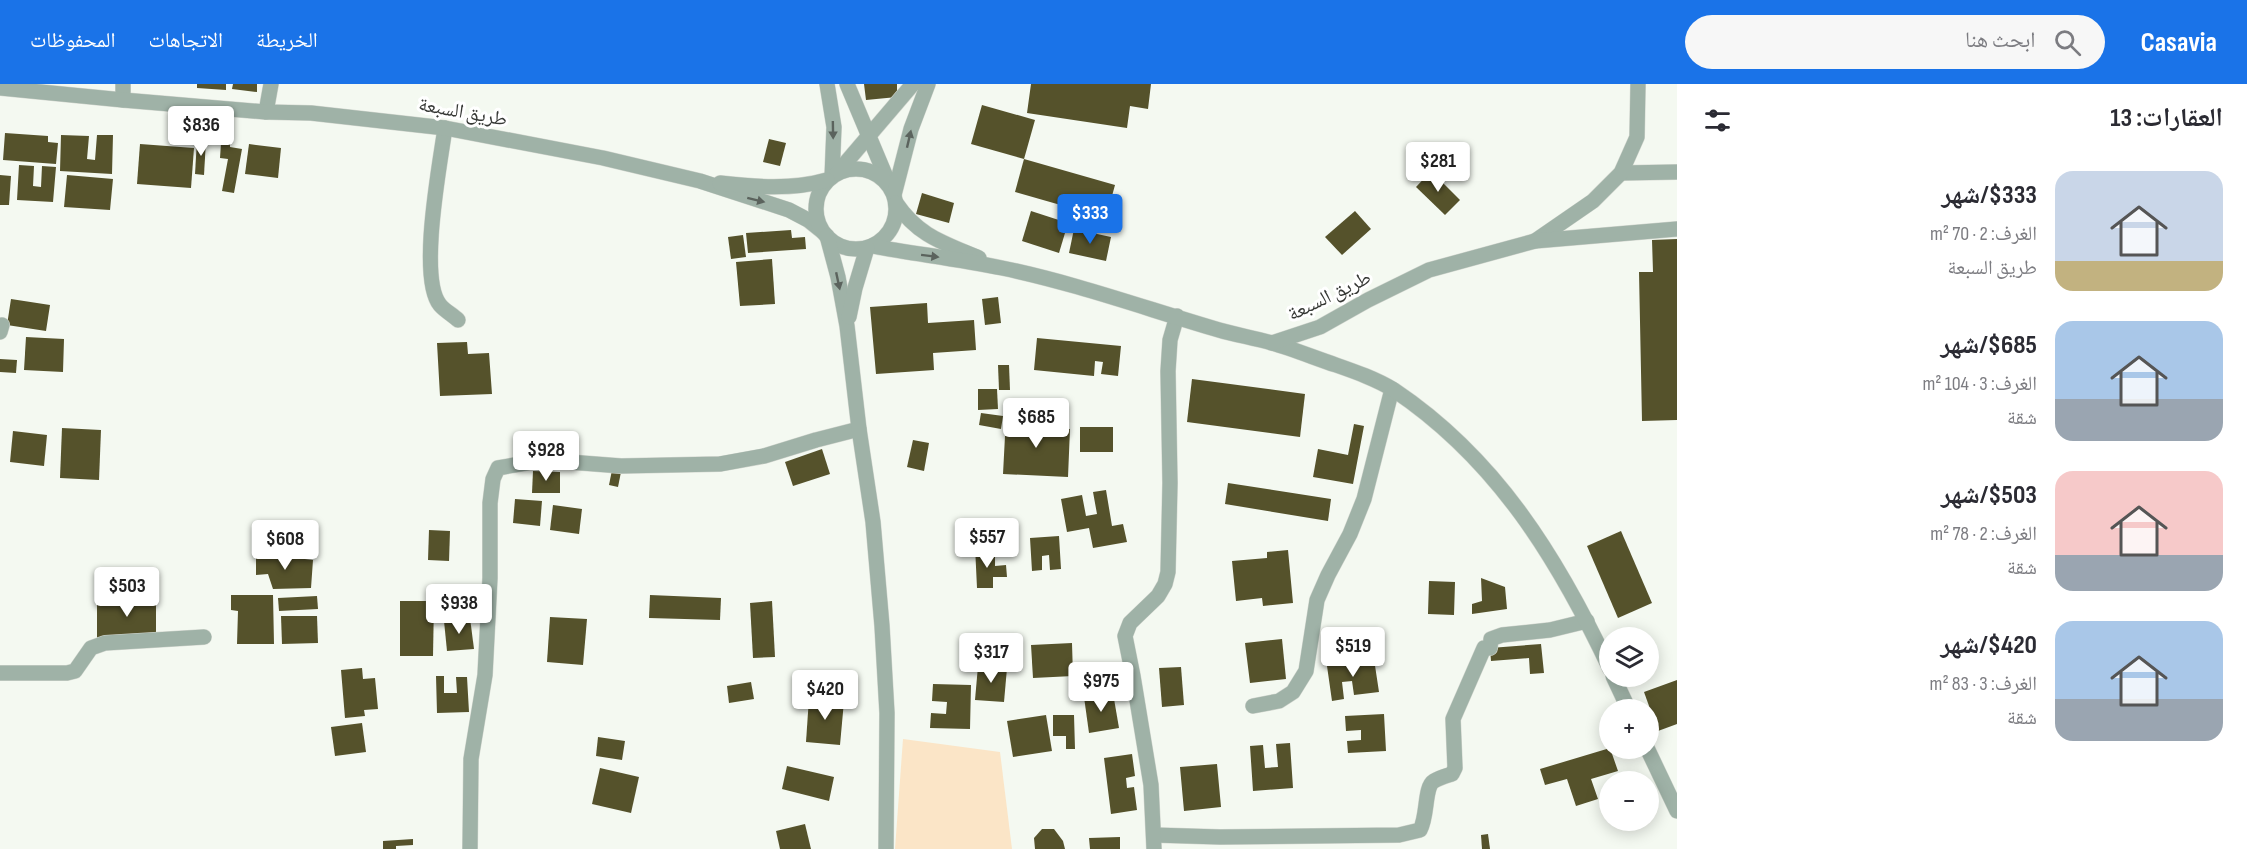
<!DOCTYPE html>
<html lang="ar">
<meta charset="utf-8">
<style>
:root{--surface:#fff;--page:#f7f7f7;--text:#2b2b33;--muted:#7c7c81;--accent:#1a73e8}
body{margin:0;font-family:"Sofia Sans Condensed","Noto Naskh Arabic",sans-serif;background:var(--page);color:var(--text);direction:rtl;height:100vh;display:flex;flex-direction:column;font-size:22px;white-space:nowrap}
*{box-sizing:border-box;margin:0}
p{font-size:20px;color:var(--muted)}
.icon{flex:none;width:33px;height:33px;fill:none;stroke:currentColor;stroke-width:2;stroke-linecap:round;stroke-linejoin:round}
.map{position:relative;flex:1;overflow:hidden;direction:ltr}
.details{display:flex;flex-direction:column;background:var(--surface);width:570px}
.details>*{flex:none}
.buttons{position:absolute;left:1599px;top:543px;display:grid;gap:12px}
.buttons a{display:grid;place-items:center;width:60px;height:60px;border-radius:50%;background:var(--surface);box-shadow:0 3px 15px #0003;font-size:30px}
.price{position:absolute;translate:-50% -51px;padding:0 14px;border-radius:6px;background:#fff;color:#222;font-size:20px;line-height:39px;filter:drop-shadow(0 2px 3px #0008)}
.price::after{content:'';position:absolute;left:50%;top:36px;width:18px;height:14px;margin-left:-9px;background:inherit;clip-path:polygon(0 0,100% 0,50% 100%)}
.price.selected{background:var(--accent);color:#fff}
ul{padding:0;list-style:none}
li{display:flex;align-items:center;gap:18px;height:150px;padding:0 24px}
li span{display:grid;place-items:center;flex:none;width:168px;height:120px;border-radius:18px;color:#555}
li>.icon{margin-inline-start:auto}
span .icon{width:72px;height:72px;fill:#fffc;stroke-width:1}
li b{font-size:26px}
h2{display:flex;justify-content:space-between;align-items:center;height:72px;padding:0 24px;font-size:26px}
header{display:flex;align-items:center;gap:36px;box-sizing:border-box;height:84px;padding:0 30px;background:var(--accent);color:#fff}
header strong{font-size:28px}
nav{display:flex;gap:33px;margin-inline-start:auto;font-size:21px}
.search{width:420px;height:54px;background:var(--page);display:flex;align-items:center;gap:15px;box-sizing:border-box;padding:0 21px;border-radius:33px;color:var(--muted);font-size:22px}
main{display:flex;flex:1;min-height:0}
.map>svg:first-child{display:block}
.green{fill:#fbe5c7}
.building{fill:#55522b}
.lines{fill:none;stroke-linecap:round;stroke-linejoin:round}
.minor-casing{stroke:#d2d6cf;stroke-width:16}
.tertiary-casing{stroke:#d2d6cf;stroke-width:16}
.minor{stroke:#9fb2a7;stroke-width:15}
.tertiary{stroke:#9fb2a7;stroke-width:15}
.oneway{fill:#5b635d}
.labels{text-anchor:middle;stroke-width:6;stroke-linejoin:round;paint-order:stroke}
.street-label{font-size:20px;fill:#363835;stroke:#fff}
</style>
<header>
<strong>Casavia</strong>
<div class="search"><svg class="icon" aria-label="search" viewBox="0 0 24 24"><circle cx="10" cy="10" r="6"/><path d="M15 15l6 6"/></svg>ابحث هنا</div>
<nav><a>الخريطة</a><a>الاتجاهات</a><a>المحفوظات</a></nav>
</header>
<main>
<section class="details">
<h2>العقارات: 13<svg class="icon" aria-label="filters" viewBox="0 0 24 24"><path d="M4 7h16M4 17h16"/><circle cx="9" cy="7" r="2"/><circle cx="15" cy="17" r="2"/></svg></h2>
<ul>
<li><span style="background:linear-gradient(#c9d6e8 75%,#c2b280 0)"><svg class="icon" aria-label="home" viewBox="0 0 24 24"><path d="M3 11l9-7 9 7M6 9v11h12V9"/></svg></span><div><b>$333/شهر</b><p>الغرف: 2 · 70 m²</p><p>طريق السبعة</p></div></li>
<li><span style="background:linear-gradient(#a9c7e8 65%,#9aa5b1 0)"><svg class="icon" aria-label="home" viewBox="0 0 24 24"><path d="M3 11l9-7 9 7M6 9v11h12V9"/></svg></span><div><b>$685/شهر</b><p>الغرف: 3 · 104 m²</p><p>شقة</p></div></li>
<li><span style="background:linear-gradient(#f6c9c9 70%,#9aa5b1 0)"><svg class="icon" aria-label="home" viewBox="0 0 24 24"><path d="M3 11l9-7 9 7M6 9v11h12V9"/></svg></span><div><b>$503/شهر</b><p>الغرف: 2 · 78 m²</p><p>شقة</p></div></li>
<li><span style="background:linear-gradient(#a9c7e8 65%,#9aa5b1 0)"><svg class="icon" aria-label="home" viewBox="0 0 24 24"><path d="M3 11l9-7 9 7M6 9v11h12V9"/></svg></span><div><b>$420/شهر</b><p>الغرف: 3 · 83 m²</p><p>شقة</p></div></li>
</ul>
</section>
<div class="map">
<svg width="1677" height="765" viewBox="0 0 1677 765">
<rect width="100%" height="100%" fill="#f4f9f1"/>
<polygon class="green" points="903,655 1000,668 1012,765 895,765"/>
<g class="building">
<polygon points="197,0 226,0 226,6 197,4"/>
<polygon points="233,0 257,0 257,8 232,5"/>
<polygon points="864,0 897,0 897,13 866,16"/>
<polygon points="1031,0 1151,0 1148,25 1130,22 1127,44 1027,29"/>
<polygon points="982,21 1035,36 1024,75 971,60"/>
<polygon points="5,49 48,52 48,58 58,59 56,80 3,76"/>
<polygon points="61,51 89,52 87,75 95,76 97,51 113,51 112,90 60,87"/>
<polygon points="769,55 786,59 780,82 763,78"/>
<polygon points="197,56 206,56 204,91 195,90"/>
<polygon points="221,59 230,59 230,63 242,65 234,109 222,107 228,75 220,74"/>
<polygon points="140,60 194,64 191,104 137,100"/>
<polygon points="249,60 281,64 278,94 245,90"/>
<polygon points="1024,75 1115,101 1106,134 1015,108"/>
<polygon points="19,81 34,82 33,102 41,103 42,82 56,83 53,118 17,116"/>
<polygon points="1431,87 1460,116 1445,131 1416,103"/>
<polygon points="0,91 11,92 9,121 0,121"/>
<polygon points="67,91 113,95 110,126 64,123"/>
<polygon points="922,109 954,119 949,139 916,130"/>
<polygon points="1031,127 1068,139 1059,169 1022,157"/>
<polygon points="1355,127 1371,145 1342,171 1325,153"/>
<polygon points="1074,145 1111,153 1106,177 1069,169"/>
<polygon points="791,146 792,154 805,153 806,165 748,169 746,149"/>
<polygon points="743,151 746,173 731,175 728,153"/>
<polygon points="1677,155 1677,336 1642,337 1639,188 1653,188 1652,156"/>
<polygon points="772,175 775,220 740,222 736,178"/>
<polygon points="998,213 1001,239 985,241 982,215"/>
<polygon points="11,215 50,221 46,247 7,241"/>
<polygon points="927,219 928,239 974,236 976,266 933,269 934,286 876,290 870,223"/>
<polygon points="26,253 64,255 63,288 24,286"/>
<polygon points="1037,254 1121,262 1118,292 1101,290 1103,278 1095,277 1094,292 1034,286"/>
<polygon points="467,258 468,270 489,269 492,310 440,312 437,259"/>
<polygon points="0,275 17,276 16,289 0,288"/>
<polygon points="998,281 1009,281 1010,306 999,306"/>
<polygon points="1192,295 1305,310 1300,353 1187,338"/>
<polygon points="978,305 997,305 998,325 978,326"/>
<polygon points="981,329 1003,332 1001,345 979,341"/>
<polygon points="1006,333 1033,334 1033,338 1049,339 1049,343 1070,345 1068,393 1003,390"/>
<polygon points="1354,340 1364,342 1353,400 1313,393 1318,365 1348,371"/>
<rect x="1080" y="343" width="33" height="25"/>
<polygon points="62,344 101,346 99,396 60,394"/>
<polygon points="13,347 47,351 44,382 10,378"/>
<polygon points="913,356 929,359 924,387 907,383"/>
<polygon points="822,365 830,390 793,402 785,378"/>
<polygon points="612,386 621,388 618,403 609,401"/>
<polygon points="533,387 560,388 560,409 532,409"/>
<polygon points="1228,399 1331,415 1328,437 1225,420"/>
<polygon points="1106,406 1112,442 1123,440 1127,458 1093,464 1089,444 1067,448 1061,415 1082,411 1086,432 1097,430 1093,408"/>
<polygon points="515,415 542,417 540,442 513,439"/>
<polygon points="553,421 582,425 579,450 550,446"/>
<polygon points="429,446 450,447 449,477 428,476"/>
<polygon points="1621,447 1652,519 1618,534 1587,462"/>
<polygon points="1059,452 1061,485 1050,486 1049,471 1042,472 1042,486 1032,487 1030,454"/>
<polygon points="975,462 984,462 984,470 995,469 995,482 1006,481 1007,493 993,493 993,504 977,504"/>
<polygon points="1288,466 1293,519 1263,522 1262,514 1236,517 1232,477 1267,474 1267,468"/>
<polygon points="256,469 313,476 311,504 273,505 268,490 256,491"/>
<polygon points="1481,494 1505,503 1507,525 1472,530 1472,520 1482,517"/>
<polygon points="1429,497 1455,498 1454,531 1428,530"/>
<polygon points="231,511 273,511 274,560 237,560 238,527 231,526"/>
<polygon points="650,511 721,514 720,536 649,534"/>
<polygon points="317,512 318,525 279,527 278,514"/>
<polygon points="156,515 156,553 97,554 97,516"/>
<polygon points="400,517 434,517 433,572 400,572"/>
<polygon points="772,517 775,573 753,574 750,519"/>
<polygon points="281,532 317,532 318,559 282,560"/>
<polygon points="550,533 587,535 583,581 547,578"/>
<polygon points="470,534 474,565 447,567 444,537"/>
<polygon points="1282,555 1286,595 1250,599 1245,559"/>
<polygon points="1072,559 1073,592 1033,594 1031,561"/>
<polygon points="1541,560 1544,589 1530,590 1529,574 1491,577 1490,564"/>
<polygon points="1374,575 1379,608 1354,611 1352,597 1342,598 1344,615 1332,617 1327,582"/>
<polygon points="978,582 1007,584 1004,618 975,616"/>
<polygon points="1181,583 1184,621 1162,623 1159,584"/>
<polygon points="362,584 363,595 375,594 378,625 364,626 365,632 345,634 341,586"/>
<polygon points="436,592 444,592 444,609 457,609 456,593 467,593 469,628 437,629"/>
<polygon points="1677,596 1677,640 1658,647 1644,608"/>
<polygon points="751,598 754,615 729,619 727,602"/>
<polygon points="933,600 971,601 970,645 930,644 931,629 946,630 947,618 932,617"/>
<polygon points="1113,609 1119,644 1089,649 1084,613"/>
<polygon points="809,614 844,617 840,661 806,658"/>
<polygon points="1384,630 1386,667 1348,669 1347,657 1361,656 1361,646 1346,647 1345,632"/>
<polygon points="1046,631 1052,667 1013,673 1007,637"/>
<polygon points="1053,631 1074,631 1075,665 1066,665 1066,652 1053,652"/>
<polygon points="362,639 366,668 335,672 331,643"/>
<polygon points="598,653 625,657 622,676 596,672"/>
<polygon points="1290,659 1293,704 1253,707 1250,662 1263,661 1265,684 1278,683 1276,660"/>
<polygon points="1610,664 1618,687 1591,695 1598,715 1576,722 1567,695 1545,701 1540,685"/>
<polygon points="1132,670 1135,692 1126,694 1127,704 1134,703 1137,726 1111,730 1104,674"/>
<polygon points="1217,680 1221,723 1184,727 1180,683"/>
<polygon points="787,682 834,693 829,717 782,705"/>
<polygon points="600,684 639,693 631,729 592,720"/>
<polygon points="805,740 811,765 780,765 776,747"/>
<polygon points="1042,745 1054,745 1063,757 1065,765 1035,765 1034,754"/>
<polygon points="1488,750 1490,765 1482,765 1481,751"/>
<polygon points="1120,753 1120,765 1090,765 1089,754"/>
<polygon points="413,755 413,761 396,762 396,765 383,765 383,757"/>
</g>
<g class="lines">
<defs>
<g id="minor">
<polyline points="123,16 123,0"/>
<polyline points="266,28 271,0"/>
<path d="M445,44C440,80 418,194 440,221C445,227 453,231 458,236"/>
<polyline points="1621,89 1677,88"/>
<polyline points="1535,157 1593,117 1621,89 1637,53 1638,0"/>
<polyline points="0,248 2,241"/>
<polyline points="0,589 67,589 75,587 91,564 105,559 204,553"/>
<polyline points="1253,622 1279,617 1293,608 1306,587 1317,516 1328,491 1350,450 1364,415 1392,305"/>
<path d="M1154,751L1220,753L1399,751L1420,746C1428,732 1424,703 1434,697C1439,694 1446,692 1452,690L1455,684L1453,635L1484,564H1490L1491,555L1502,551L1550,546L1587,537"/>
<polyline points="470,765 471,675 485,591 490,494 490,419 493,395 498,384 543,376 621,382 720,380 764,372 816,356 859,345"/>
<polyline points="1154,765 1151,701 1133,592 1125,552 1130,539 1158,512 1165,500 1168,488 1170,399 1168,287 1170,256 1177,232"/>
</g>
<g id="tertiary">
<polyline points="827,0 834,43 832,93"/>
<polyline points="847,0 889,100"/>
<polyline points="0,4 123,16 266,28 311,29 445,44 603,74 700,97 789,126 808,136 823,148"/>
<circle cx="856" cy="125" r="40"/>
<polyline points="837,89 913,0"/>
<path d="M720,99C755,103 793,106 827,96"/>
<polyline points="894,111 911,45 928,0"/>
<path d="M896,119C918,152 944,159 979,174"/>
<polyline points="827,152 838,193 847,242 859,345 873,438 882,542 887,629 886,765"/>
<path d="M872,162C915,170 959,175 1002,184C1075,199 1147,225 1219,246C1237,251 1254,254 1272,259C1293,265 1315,274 1336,281C1356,288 1376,295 1394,306C1497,375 1558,475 1610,585"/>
<polyline points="849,233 855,204 867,164"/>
<polyline points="1272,259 1320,243 1368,216 1429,186 1535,157 1677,145"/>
<polyline points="1613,592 1629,626"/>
<polyline points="1647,664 1677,727"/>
</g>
</defs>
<use href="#minor" class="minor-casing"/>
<use href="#tertiary" class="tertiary-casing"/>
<use href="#minor" class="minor"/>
<use href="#tertiary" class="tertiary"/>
</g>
<defs><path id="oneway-solid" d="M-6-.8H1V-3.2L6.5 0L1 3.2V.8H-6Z" transform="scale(1.5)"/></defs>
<g class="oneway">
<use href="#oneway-solid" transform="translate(833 46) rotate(89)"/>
<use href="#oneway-solid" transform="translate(909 55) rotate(-77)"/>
<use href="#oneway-solid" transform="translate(756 116) rotate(14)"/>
<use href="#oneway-solid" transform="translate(930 172) rotate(7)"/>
<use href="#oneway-solid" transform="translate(838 197) rotate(78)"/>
</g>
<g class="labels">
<g class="street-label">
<text transform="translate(463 27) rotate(10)" y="7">طريق السبعة</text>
<text transform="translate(1329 211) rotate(-26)" y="7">طريق السبعة</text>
</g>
</g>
</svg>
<div class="buttons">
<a><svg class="icon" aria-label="layers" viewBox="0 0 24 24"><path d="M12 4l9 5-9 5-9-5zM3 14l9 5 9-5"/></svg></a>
<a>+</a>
<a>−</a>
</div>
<b class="price" style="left:201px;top:73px">$836</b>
<b class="price" style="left:1438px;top:109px">$281</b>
<b class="price selected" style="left:1090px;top:161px">$333</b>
<b class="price" style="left:1036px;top:365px">$685</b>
<b class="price" style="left:546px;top:398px">$928</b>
<b class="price" style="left:987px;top:485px">$557</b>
<b class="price" style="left:285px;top:487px">$608</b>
<b class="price" style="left:127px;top:534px">$503</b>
<b class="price" style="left:459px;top:551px">$938</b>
<b class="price" style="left:1353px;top:594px">$519</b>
<b class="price" style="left:991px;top:600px">$317</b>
<b class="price" style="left:1101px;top:629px">$975</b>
<b class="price" style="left:825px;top:637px">$420</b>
</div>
</main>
